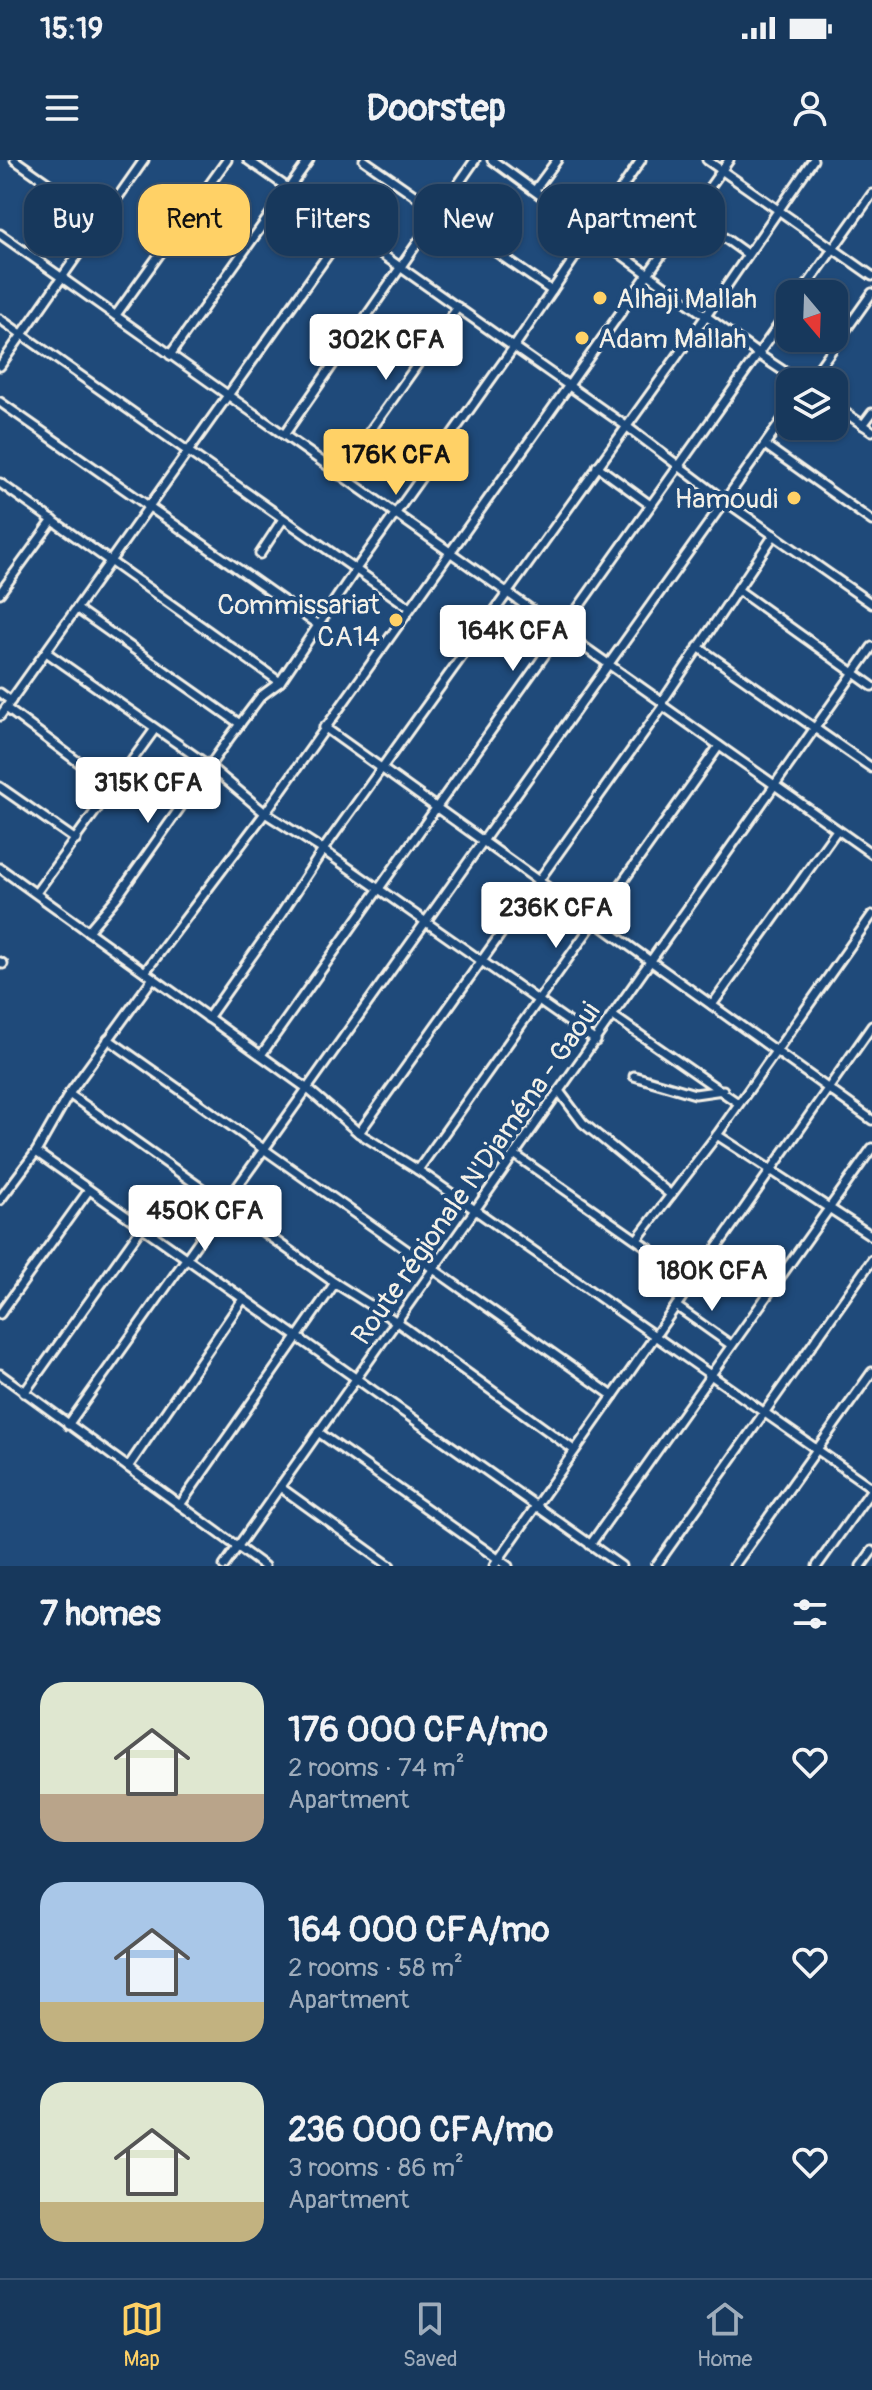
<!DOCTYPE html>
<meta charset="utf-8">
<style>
:root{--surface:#17385c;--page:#244365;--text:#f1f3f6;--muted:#9eacbb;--line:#365272;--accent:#ffd166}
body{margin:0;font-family:Pangolin,sans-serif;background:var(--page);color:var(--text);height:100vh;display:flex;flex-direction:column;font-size:30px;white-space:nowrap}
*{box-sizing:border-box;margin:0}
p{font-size:26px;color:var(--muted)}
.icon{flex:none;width:44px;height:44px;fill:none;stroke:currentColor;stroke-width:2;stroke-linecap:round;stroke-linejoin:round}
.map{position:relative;height:1406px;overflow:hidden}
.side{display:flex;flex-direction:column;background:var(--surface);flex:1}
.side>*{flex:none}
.banner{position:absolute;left:24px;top:24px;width:824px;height:72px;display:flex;gap:16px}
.needle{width:52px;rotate:161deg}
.controls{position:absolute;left:776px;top:120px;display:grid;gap:16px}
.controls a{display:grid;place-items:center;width:72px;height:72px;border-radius:16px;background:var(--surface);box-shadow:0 2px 6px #0004,0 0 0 2px var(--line);font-size:40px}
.price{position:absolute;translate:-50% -68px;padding:0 18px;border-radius:8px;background:#fff;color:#222;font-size:26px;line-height:52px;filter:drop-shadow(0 2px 4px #0008)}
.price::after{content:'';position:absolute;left:50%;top:48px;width:24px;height:18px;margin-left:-12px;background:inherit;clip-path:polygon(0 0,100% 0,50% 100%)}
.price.selected{background:var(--accent);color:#111}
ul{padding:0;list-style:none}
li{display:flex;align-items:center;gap:24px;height:200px;padding:0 40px}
li span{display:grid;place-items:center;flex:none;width:224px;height:160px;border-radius:24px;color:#555}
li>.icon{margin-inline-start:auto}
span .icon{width:96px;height:96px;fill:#fffc;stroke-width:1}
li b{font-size:34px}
h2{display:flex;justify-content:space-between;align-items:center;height:96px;padding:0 40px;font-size:34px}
.pill{padding:0 28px;border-radius:24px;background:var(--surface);box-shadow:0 2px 6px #0004,0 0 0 2px var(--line);font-size:28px;line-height:72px}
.pill.selected{background:var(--accent);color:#111}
.status{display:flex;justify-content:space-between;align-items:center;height:56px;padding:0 40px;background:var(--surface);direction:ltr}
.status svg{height:22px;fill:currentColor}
header{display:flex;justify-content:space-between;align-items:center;height:104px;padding:0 40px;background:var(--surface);font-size:36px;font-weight:700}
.dock{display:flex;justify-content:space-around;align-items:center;height:112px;border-top:2px solid var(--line);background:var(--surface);font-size:22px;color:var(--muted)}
.dock a{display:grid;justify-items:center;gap:4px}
.dock .selected{color:var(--accent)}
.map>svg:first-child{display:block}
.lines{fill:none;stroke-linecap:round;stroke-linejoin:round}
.minor-casing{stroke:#f4f1e8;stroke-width:13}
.minor{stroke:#1f4a7a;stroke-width:7}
.poi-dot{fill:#ffd166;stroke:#1f4a7a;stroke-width:3}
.labels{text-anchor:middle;stroke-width:8;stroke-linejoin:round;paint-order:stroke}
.poi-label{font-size:28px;fill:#f4f1e8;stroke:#1f4a7a;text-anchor:start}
.street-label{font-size:28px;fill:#f4f1e8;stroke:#1f4a7a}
</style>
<div class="status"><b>15:19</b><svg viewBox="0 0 49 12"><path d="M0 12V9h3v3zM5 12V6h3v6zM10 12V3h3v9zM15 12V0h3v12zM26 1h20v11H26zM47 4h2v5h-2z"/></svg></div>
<header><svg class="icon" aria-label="menu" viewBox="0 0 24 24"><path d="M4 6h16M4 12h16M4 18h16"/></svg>Doorstep<svg class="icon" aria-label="person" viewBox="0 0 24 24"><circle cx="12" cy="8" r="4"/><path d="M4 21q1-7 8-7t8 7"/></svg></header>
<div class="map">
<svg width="872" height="1406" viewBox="0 0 872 1406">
<rect width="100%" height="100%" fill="#1f4a7a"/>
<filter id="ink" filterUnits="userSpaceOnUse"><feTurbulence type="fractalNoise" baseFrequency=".0125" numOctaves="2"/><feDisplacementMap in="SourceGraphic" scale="16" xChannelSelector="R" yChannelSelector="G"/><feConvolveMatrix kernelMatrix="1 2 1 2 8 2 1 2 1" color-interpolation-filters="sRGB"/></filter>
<g filter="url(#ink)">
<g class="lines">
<defs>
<g id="minor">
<polyline points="15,0 102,61"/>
<polyline points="248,0 626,266 725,341 872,444"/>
<polyline points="364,0 552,131"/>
<polyline points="492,0 758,194 800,222"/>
<polyline points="707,0 872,116"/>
<polyline points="535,30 557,0"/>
<polyline points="690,53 747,94"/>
<polyline points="0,74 662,542 663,546 872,694"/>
<polyline points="801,134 872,34"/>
<polyline points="116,155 227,0"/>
<polyline points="0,159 409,447"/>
<polyline points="170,195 309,0"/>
<polyline points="0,206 144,0"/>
<polyline points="809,222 872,133"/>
<polyline points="0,242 318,465"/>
<polyline points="834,245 872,271"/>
<polyline points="863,265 872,253"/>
<polyline points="284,275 475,0"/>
<polyline points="765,285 872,361"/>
<polyline points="597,306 649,344"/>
<polyline points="339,315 458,147"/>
<polyline points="0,323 280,522"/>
<polyline points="260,394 283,359"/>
<polyline points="738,430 872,526"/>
<polyline points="0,433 53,360"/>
<polyline points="77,449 240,564"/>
<polyline points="698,487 872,608"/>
<polyline points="46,492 208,605 265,653 323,690 596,881"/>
<polyline points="0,533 11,541"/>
<polyline points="662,542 774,375"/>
<polyline points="6,548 113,628"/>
<polyline points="0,556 347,68"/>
<polyline points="324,567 872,960"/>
<polyline points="0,627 76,680"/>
<polyline points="0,708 309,930 359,973 418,1010 872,1328"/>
<polyline points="36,733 155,569"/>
<polyline points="88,771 117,737 230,577 261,536 280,522 356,409 514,187 641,0"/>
<polyline points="0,802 3,804"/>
<polyline points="145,812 265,653 729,0"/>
<polyline points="712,845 837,670"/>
<polyline points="613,856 738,943"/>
<polyline points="208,858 280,756 323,690 706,156 813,0"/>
<polyline points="108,879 613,1236"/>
<polyline points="261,895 790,149"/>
<polyline points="634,916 695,934 723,930"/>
<polyline points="559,931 583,963 671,1035"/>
<polyline points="69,934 335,1123 397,1162 574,1290"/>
<polyline points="359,973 663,546"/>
<polyline points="717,975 872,1076"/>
<polyline points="36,992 621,1406"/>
<polyline points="514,994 694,1120"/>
<polyline points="418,1010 719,586"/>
<polyline points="0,1040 36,992 69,934 153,818"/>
<polyline points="638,1078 717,975 872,755"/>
<polyline points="676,1146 731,1185"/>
<polyline points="0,1154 89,1030"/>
<polyline points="0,1214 264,1406"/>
<polyline points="24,1233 142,1067"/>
<polyline points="68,1265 790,249"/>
<polyline points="318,1272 508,1406"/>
<polyline points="128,1307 243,1139"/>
<polyline points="280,1327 390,1406"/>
<polyline points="180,1345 335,1123"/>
<polyline points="590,1385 872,988"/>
<polyline points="224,1406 872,487"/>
<polyline points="494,1406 872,866"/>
<polyline points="656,1406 872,1100"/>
<polyline points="734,1406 872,1212"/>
<polyline points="817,1406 872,1329"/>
<polyline points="861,1406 872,1391"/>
</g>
</defs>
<use href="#minor" class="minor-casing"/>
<use href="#minor" class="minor"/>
</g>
</g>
<g class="poi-dot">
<circle cx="600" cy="138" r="8"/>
<circle cx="582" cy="178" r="8"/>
<circle cx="794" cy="338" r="8"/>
<circle cx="396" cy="460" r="8"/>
</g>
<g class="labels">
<g class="poi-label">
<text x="616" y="148">Alhaji Mallah</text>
<text x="598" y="188">Adam Mallah</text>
<text x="778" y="348" text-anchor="end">Hamoudi</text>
<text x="380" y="454" text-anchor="end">Commissariat<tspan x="380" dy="32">CA14</tspan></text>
</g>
<g class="street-label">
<text transform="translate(475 1013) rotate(-55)" y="10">Route régionale N'Djaména - Gaoui</text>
</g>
</g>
</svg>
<div class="controls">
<a><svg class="needle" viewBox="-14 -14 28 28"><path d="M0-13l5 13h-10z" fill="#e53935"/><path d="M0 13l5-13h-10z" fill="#9eacbb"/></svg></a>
<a><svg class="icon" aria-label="layers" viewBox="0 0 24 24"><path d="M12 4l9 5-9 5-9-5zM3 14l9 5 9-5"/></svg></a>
</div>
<b class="price" style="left:386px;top:222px">302K CFA</b>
<b class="price selected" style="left:396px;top:337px">176K CFA</b>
<b class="price" style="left:513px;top:513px">164K CFA</b>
<b class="price" style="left:148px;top:665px">315K CFA</b>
<b class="price" style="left:556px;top:790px">236K CFA</b>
<b class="price" style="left:205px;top:1093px">450K CFA</b>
<b class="price" style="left:712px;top:1153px">180K CFA</b>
<div class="banner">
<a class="pill">Buy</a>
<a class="pill selected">Rent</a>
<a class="pill">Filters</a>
<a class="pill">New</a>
<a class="pill">Apartment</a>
</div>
</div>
<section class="side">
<h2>7 homes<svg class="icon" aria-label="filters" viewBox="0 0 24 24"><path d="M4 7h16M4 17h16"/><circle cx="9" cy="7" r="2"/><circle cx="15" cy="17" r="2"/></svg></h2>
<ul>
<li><span style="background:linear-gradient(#dfe7d0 70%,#b9a48a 0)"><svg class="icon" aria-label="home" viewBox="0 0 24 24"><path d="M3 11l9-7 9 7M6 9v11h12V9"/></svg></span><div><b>176 000 CFA/mo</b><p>2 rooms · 74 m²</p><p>Apartment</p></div><svg class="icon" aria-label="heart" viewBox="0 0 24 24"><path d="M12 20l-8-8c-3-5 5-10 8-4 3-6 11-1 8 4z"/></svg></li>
<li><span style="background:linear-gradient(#a9c7e8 75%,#c2b280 0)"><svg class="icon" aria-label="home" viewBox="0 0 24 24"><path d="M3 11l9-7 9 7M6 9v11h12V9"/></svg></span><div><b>164 000 CFA/mo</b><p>2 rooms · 58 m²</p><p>Apartment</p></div><svg class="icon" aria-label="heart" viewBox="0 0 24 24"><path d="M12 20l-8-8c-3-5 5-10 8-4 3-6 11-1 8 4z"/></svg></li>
<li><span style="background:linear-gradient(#dfe7d0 75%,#c2b280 0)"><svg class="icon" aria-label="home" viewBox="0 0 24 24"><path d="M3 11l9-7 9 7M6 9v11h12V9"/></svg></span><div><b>236 000 CFA/mo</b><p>3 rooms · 86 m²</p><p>Apartment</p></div><svg class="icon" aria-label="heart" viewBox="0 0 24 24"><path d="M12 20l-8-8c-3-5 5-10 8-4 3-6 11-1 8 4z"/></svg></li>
</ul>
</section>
<nav class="dock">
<a class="selected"><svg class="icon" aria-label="map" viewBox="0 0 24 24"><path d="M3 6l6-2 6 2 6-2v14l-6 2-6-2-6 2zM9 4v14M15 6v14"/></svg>Map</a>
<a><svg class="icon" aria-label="saved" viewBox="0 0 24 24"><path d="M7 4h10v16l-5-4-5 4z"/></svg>Saved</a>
<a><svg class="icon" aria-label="home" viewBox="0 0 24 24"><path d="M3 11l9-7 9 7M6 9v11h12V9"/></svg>Home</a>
</nav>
